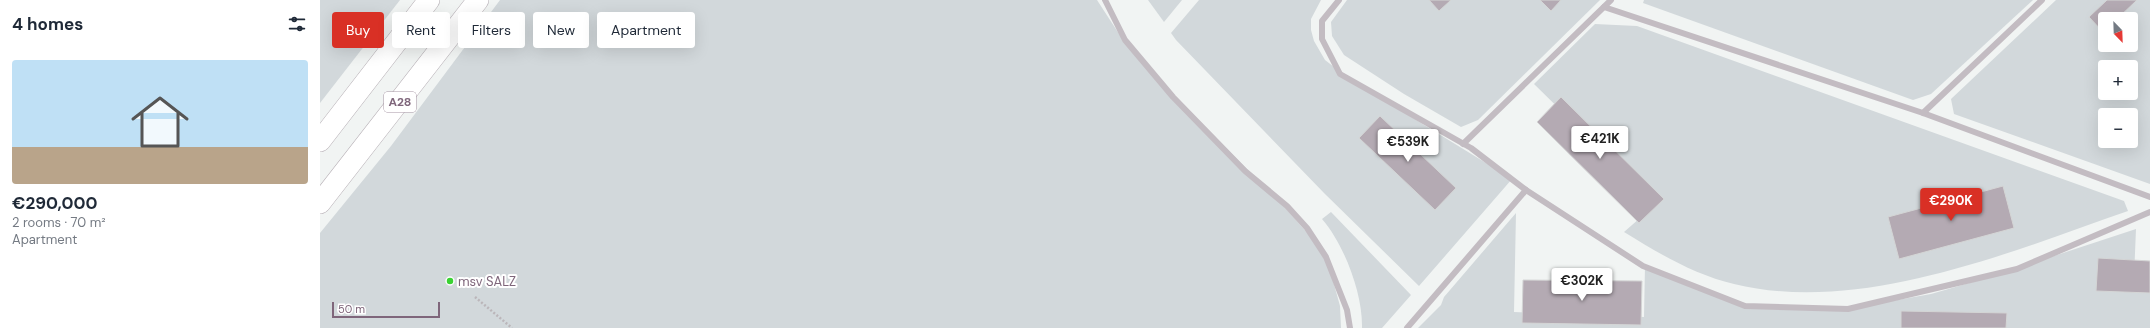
<!DOCTYPE html>
<meta charset="utf-8">
<style>
:root{--surface:#fff;--page:#f6f6f7;--text:#1f2937;--muted:#747a83;--line:#e0e1e3;--accent:#d93025}
body{margin:0;font-family:"DM Sans",sans-serif;background:var(--page);color:var(--text);height:100vh;display:flex;flex-direction:column;font-size:15px;white-space:nowrap}
*{box-sizing:border-box;margin:0}
p{font-size:13px;color:var(--muted)}
.icon{flex:none;width:22px;height:22px;fill:none;stroke:currentColor;stroke-width:2;stroke-linecap:round;stroke-linejoin:round}
.map{position:relative;flex:1;overflow:hidden}
.side{display:flex;flex-direction:column;background:var(--surface);width:320px}
.side>*{flex:none}
.hud{position:absolute;left:12px;top:12px;width:380px;height:36px;display:flex;gap:8px}
.needle{width:26px;rotate:157deg}
.controls{position:absolute;left:1778px;top:12px;display:grid;gap:8px}
.controls a{display:grid;place-items:center;width:40px;height:40px;border-radius:4px;background:var(--surface);box-shadow:0 4px 16px #0002;font-size:20px}
.scale{position:absolute;left:12px;bottom:10px;width:108px;box-sizing:border-box;padding-left:4px;border:2px solid #7f667b;border-top:0;font-size:11px;line-height:14px;white-space:nowrap;color:#7f667b;-webkit-text-stroke:3px #fff;paint-order:stroke}
.price{position:absolute;translate:-50% -34px;padding:0 9px;border-radius:4px;background:#fff;color:#222;font-size:13px;line-height:26px;filter:drop-shadow(0 1px 2px #0008)}
.price::after{content:'';position:absolute;left:50%;top:24px;width:12px;height:9px;margin-left:-6px;background:inherit;clip-path:polygon(0 0,100% 0,50% 100%)}
.price.on{background:var(--accent);color:#fff}
ul{padding:0;list-style:none}
li{display:grid;align-content:center;gap:8px;height:212px;padding:0 12px}
li+li{border-top:1px solid var(--line)}
li span{display:grid;place-items:center;height:124px;border-radius:4px;color:#555}
li>.icon{margin-inline-start:auto}
span .icon{width:72px;height:72px;fill:#fffc;stroke-width:1}
li b{font-size:17px}
h2{display:flex;justify-content:space-between;align-items:center;height:48px;padding:0 12px;font-size:17px}
.pill{padding:0 14px;border-radius:4px;background:var(--surface);box-shadow:0 4px 16px #0002;font-size:14px;line-height:36px}
.pill.on{background:var(--accent);color:#fff}
main{display:flex;flex:1;min-height:0}
.map>svg:first-child{display:block}
.green{fill:#d2d8db;fill-rule:evenodd}
.building{fill:#b4aab3;stroke:#d4d5d5}
.lines{fill:none;stroke-linecap:round;stroke-linejoin:round}
.highway-casing{stroke:#b6afb5;stroke-width:22}
.path{stroke:#bbb6ba;stroke-width:2.5;stroke-dasharray:2 2;stroke-linecap:butt}
.lane{stroke:#c3bcc2;stroke-width:6}
.highway{stroke:#fff;stroke-width:21}
.poi-dot{fill:#3ad233;stroke:#fff;stroke-width:1.5}
.labels{text-anchor:middle;stroke-width:4;stroke-linejoin:round;paint-order:stroke}
.shield{fill:#fff;stroke:#a594a3;stroke-width:1}
.shield-label{font-size:12px;font-weight:bold;fill:#7f667b}
.poi-label{font-size:13px;fill:#7f667b;stroke:#fff;text-anchor:start}
</style>
<main>
<section class="side">
<h2>4 homes<svg class="icon" aria-label="filters" viewBox="0 0 24 24"><path d="M4 7h16M4 17h16"/><circle cx="9" cy="7" r="2"/><circle cx="15" cy="17" r="2"/></svg></h2>
<ul>
<li><span style="background:linear-gradient(#bfe0f5 70%,#b9a48a 0)"><svg class="icon" aria-label="home" viewBox="0 0 24 24"><path d="M3 11l9-7 9 7M6 9v11h12V9"/></svg></span><div><b>€290,000</b><p>2 rooms · 70 m²</p><p>Apartment</p></div></li>
</ul>
</section>
<div class="map">
<svg width="1830" height="328" viewBox="0 0 1830 328">
<rect width="100%" height="100%" fill="#f1f4f3"/>
<g class="green">
<polygon points="0,0 80,0 0,103"/>
<polygon points="180,0 777,0 803,40 827,69 961,203 989,235 1009,266 1020,306 1021,328 0,328 0,233 71,146"/>
<polygon points="828,0 862,0 844,22"/>
<polygon points="879,0 1001,0 991,19 991,30 994,41 1005,60 1031,80 1192,179 1099,286 1005,194 856,40 851,33"/>
<polygon points="1027,0 1280,0 1158,120 1141,127 1084,94 1024,55 1012,36 1011,22"/>
<polygon points="1324,0 1713,0 1611,94 1593,100 1323,3"/>
<path d="M1736,0H1830V184L1634,114L1631,99ZM1785,19H1811V45H1785ZM1785,67H1811V93H1785ZM1785,115H1811V141H1785Z"/>
<path d="M1275,24L1317,26L1804,201L1808,211C1690,252 1540,315 1414,284C1375,275 1338,253 1304,232L1336,204L1214,84Z"/>
<path d="M1011,212L1091,295L1062,328H1042C1043,294 1024,244 1002,219Z"/>
<polygon points="1196,213 1194,312 1324,317 1325,266 1432,306 1532,308 1611,294 1670,277 1816,229 1814,277 1830,278 1830,328 1098,328 1121,305 1124,297"/>
</g>
<g class="building">
<polygon points="1109,0 1131,0 1119,11"/>
<polygon points="1220,0 1241,0 1231,11"/>
<polygon points="1787,0 1817,0 1797,19 1785,19 1785,31 1783,32 1769,17"/>
<polygon points="1241,97 1344,199 1319,223 1217,122"/>
<polygon points="1060,116 1136,188 1115,210 1039,138"/>
<polygon points="1683,186 1694,228 1579,259 1568,217"/>
<polygon points="1778,258 1830,261 1830,293 1776,291"/>
<polygon points="1203,280 1322,281 1321,325 1202,323"/>
<polygon points="1581,311 1687,313 1686,328 1581,328"/>
</g>
<g class="lines">
<defs>
<g id="highway">
<polyline points="0,141 109,0"/>
<polyline points="0,203 158,0"/>
</g>
</defs>
<use href="#highway" class="highway-casing"/>
<polyline class="path" points="155,297 192,328"/>
<g class="lane">
<polyline points="785,0 805,40 853,97 925,171 967,206 987,228 1006,257 1027,310 1030,328"/>
<polyline points="1019,0 1002,21 1002,39 1020,74 1151,148 1206,190 1323,266 1425,306 1528,309 1697,269 1830,212"/>
<polyline points="1284,7 1603,113 1830,197"/>
<polyline points="1603,113 1722,0"/>
<polyline points="1143,144 1291,0"/>
<polyline points="1087,328 1206,190"/>
</g>
<use href="#highway" class="highway"/>
</g>
<circle class="poi-dot" cx="130" cy="281" r="4"/>
<g class="labels">
<rect class="shield" x="64" y="92" width="32" height="20" rx="3"/>
<g class="shield-label">
<text x="80" y="106">A28</text>
</g>
<g class="poi-label">
<text x="138" y="286">msv SALZ</text>
</g>
</g>
</svg>
<div class="controls">
<a><svg class="needle" viewBox="-14 -14 28 28"><path d="M0-13l5 13h-10z" fill="#e53935"/><path d="M0 13l5-13h-10z" fill="#747a83"/></svg></a>
<a>+</a>
<a>−</a>
</div>
<div class="scale">50 m</div>
<b class="price" style="left:1280px;top:160px">€421K</b>
<b class="price" style="left:1088px;top:163px">€539K</b>
<b class="price on" style="left:1631px;top:222px">€290K</b>
<b class="price" style="left:1262px;top:302px">€302K</b>
<div class="hud">
<a class="pill on">Buy</a>
<a class="pill">Rent</a>
<a class="pill">Filters</a>
<a class="pill">New</a>
<a class="pill">Apartment</a>
</div>
</div>
</main>
